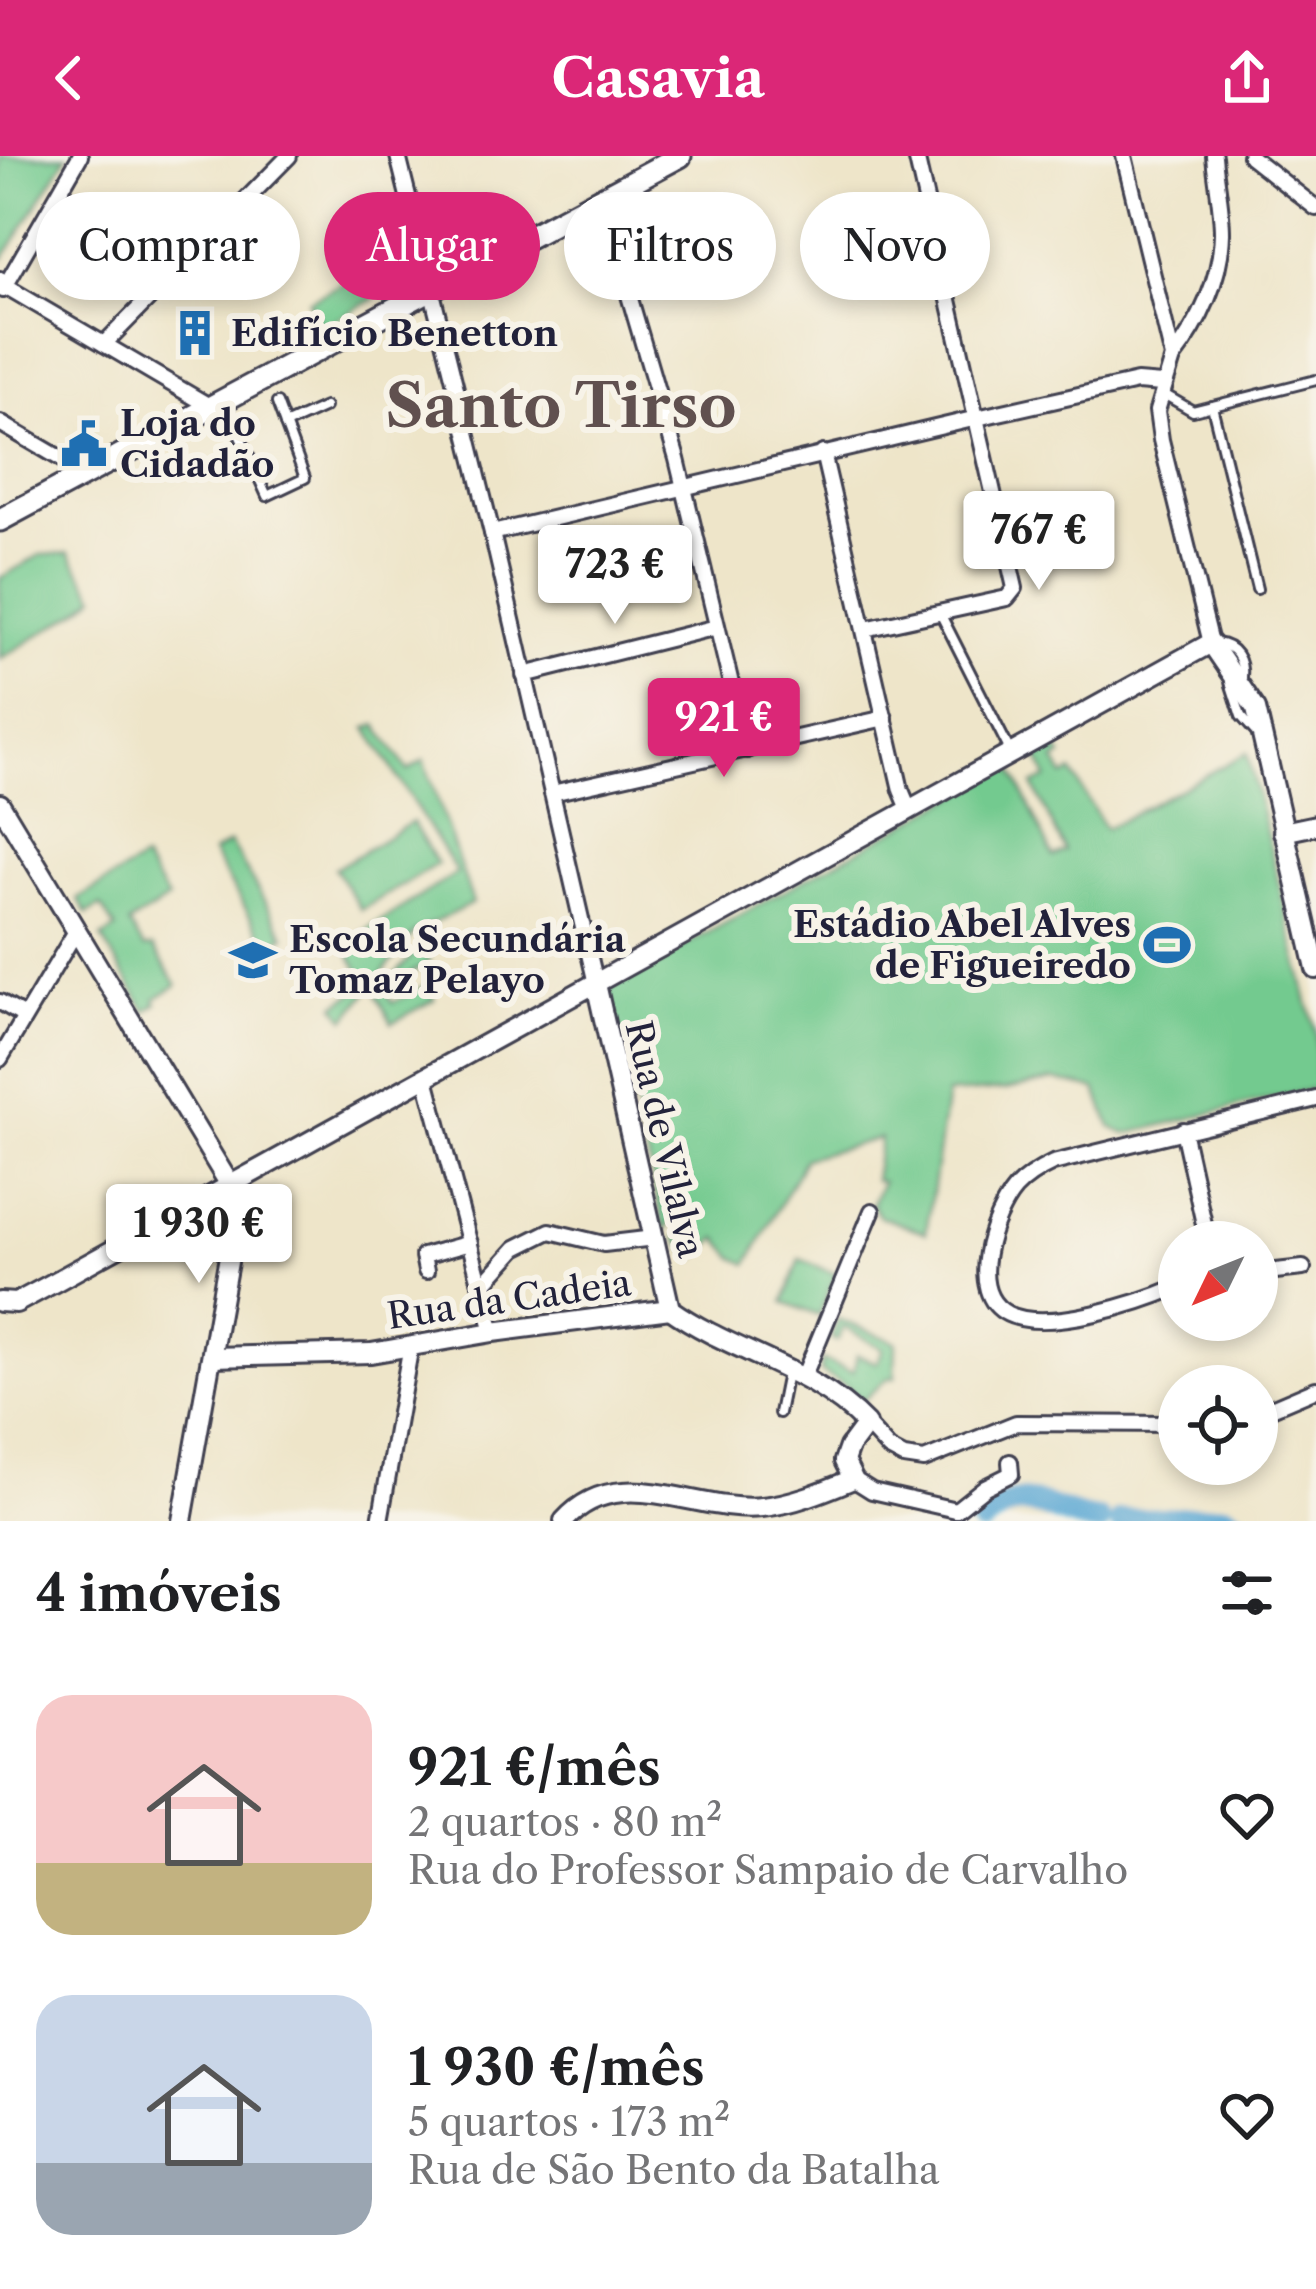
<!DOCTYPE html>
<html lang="pt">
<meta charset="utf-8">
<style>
:root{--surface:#fff;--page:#f2f2f2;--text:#202124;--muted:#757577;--accent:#db2777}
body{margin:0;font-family:"Libre Caslon Text",serif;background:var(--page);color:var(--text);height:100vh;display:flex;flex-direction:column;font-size:45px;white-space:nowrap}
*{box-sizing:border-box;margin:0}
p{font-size:39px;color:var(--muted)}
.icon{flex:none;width:66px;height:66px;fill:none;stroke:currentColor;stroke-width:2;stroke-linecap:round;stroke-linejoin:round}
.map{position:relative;height:1365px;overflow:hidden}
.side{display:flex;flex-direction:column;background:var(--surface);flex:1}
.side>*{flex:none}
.guide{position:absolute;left:36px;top:36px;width:1245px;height:108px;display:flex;gap:24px}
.needle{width:78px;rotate:227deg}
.controls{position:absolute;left:1158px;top:1065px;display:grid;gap:24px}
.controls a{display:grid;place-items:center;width:120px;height:120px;border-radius:50%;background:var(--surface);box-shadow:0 6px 18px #0003;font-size:60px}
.price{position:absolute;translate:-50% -102px;padding:0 27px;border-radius:12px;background:#fff;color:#222;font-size:39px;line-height:78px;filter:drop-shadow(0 3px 6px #0008)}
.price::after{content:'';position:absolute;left:50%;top:72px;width:36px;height:27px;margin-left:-18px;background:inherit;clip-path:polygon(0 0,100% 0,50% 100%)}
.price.selected{background:var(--accent);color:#fff}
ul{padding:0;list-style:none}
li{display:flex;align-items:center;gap:36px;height:300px;padding:0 36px}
li span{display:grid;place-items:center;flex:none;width:336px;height:240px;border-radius:36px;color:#555}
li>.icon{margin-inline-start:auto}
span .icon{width:144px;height:144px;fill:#fffc;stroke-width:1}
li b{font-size:51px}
h2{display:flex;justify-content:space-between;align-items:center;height:144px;padding:0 36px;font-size:51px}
.tag{padding:0 42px;border-radius:54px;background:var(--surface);box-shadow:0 6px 18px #0003;font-size:42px;line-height:108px}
.tag.selected{background:var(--accent);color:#fff}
header{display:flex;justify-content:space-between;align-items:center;height:156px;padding:0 36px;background:var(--accent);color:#fff;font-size:54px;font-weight:700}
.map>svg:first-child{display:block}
.green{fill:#73ca8f;stroke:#4a7665;stroke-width:3}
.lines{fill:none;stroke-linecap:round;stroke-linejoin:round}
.river{stroke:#5ba8d4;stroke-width:24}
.service-casing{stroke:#413f50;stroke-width:14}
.minor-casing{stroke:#413f50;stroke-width:20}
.tertiary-casing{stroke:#413f50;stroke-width:24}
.secondary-casing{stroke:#413f50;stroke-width:27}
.service{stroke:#fff;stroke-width:8}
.minor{stroke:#fff;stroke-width:14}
.tertiary{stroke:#fff;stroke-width:18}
.secondary{stroke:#fff;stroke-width:21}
.labels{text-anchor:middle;stroke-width:12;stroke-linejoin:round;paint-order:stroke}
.poi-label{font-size:36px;font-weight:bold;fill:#22223b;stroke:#f7f3e8;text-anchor:start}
.street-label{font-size:36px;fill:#22223b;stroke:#f7f3e8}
.town-label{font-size:60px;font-weight:bold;fill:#60504f;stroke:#f7f3e8}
</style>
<header><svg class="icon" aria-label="back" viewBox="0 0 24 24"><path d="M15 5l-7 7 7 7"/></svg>Casavia<svg class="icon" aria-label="share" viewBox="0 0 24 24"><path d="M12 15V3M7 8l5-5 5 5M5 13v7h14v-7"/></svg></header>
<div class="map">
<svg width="1316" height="1365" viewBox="0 0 1316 1365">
<rect width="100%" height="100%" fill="#f7f3e8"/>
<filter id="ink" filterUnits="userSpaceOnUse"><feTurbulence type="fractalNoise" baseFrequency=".00833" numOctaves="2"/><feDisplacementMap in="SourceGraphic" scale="24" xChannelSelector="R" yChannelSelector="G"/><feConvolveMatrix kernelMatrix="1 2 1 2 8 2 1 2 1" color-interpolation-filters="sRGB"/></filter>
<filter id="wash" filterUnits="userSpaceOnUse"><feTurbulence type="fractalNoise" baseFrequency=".004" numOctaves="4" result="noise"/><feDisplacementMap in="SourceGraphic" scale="48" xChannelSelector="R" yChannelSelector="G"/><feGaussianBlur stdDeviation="2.7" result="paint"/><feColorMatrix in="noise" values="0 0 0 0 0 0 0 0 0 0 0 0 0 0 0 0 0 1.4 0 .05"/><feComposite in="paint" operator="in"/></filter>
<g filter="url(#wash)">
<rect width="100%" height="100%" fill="#eee5c9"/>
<g class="green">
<polygon points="0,0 67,0 4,102 0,101"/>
<polygon points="360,118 374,143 322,171 308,145"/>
<polygon points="69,397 96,440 78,455 0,503 0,422 40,399"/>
<polygon points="377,569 408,615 424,604 473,747 415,776 346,863 336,849 367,828 344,788 457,717 367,572"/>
<polygon points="1052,586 1062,600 1055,605 1064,620 1072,616 1105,673 1247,597 1316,879 1316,932 1126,978 1111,971 1096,933 1054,924 1005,934 947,938 926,1077 879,1060 872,1048 882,1026 874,1024 880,982 805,1002 748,1108 735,1102 718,1082 694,1104 676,1081 687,1063 679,1055 665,1075 610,837 611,830 1011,610 1053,701 1065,695 1033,629 1047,622 1035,595"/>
<polygon points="412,666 437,708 361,754 335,713"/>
<polygon points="230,687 285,780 268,790 212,697"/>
<polygon points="143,704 168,743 129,768 144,792 153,791 177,829 155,843 157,848 146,855 102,782 116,773 101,750 87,758 78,743"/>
<polygon points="422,788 430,805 385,834 392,847 427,829 435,843 392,867 377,840"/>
<polygon points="800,1103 836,1118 819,1160 784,1146"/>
<polygon points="838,1163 896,1186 895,1222 888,1222 862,1245 848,1231 821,1216 822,1204 853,1216 857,1199 877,1207 883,1193 844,1171 837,1185 831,1182"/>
</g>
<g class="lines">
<g class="river">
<path d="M982,1365C1029,1326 1049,1360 1099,1365"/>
<polyline points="1122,1365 1226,1360 1236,1365"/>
</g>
</g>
</g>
<g filter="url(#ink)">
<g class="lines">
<defs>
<g id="service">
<polyline points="1162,237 1193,255 1316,224"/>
<polyline points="224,245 267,340 305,322 277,247"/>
<polyline points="1212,250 1257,433"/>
<polyline points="285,269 325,251"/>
<polyline points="941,459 1010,595"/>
<path d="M1216,487C1235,489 1244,504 1242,522"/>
<polyline points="1230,526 1241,560 1259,580"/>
<polyline points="779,1257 787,1217"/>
</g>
<g id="minor">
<polyline points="398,0 492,377 596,828"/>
<polyline points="1124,0 1173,202 1157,255 1161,284 1211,487"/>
<polyline points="1250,0 1316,52"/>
<polyline points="601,44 677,303 747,594"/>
<polyline points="0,123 5,130 211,251"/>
<polyline points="3,134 80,0"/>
<polyline points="104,188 289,0"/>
<path d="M1173,202C1200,167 1221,123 1222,77C1222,52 1216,25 1214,0"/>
<polyline points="0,267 87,318"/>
<polyline points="823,297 901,634 909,653"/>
<polyline points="492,377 994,258 1137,226 1162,228"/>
<polyline points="865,473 1007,442 1015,432 916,0"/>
<polyline points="524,519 717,471"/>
<polyline points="552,637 885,562"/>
<polyline points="0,846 24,860"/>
<polyline points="0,903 76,775"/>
<polyline points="426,922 493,1176"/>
<polyline points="1183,974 1208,1086"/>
<polyline points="426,1115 423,1100 470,1087"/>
<polyline points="1257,1117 1303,1112"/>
<polyline points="482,1130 516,1092 550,1075 604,1088 654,1082"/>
<path d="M1179,1130C1140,1147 1048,1177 1008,1158C965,1137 992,1060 1015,1033C1026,1021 1038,1014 1053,1007L1316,943"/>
<polyline points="803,1222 872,1055"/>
<polyline points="1257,1258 1316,1233"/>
<polyline points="866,1268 889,1293 904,1301 924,1304 1016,1267 1179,1268"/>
<polyline points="853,1323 872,1335 956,1354"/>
<polyline points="956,1354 985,1331 1011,1318 1010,1306"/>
<polyline points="380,1365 411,1189"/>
</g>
<g id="tertiary">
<polyline points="0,648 239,1044 182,1365"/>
<polyline points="1283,676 1316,669"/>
<polyline points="596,828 670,1153"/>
<polyline points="0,1146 16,1147 55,1126 1211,487 1256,553 1316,813"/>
<polyline points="213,1201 371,1197 493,1176 670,1153"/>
<path d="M564,1365C618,1304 695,1358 762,1351C793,1348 824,1335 853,1323L844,1305L849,1291L866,1268C813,1212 732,1197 670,1153"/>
</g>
<polyline id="secondary" points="0,364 680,0"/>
</defs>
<use href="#service" class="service-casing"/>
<use href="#minor" class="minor-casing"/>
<use href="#tertiary" class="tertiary-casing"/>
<use href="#secondary" class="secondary-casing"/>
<use href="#service" class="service"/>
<use href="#minor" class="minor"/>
<use href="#tertiary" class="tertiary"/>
<use href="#secondary" class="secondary"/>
</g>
</g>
<defs>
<symbol id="building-bare" viewBox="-9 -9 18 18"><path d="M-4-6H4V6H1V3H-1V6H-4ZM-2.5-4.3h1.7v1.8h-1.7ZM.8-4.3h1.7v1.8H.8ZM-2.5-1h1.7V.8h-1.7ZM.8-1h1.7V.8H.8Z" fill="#1f6fb2" stroke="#f7f3e8" stroke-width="2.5" paint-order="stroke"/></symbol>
<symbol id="civic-bare" viewBox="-9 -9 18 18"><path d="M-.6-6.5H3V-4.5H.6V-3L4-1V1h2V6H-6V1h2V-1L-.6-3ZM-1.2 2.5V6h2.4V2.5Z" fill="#1f6fb2" stroke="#f7f3e8" stroke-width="2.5" paint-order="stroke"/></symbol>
<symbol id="stadium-bare" viewBox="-9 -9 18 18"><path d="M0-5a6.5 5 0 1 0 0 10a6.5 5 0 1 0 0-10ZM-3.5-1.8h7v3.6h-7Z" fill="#1f6fb2" stroke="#f7f3e8" stroke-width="2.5" paint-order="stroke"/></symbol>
<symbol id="school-bare" viewBox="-9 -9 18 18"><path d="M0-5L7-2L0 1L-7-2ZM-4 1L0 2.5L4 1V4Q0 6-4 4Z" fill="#1f6fb2" stroke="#f7f3e8" stroke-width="2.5" paint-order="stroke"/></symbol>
</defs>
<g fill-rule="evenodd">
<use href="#building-bare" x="162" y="144" width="66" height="66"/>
<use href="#civic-bare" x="51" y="255" width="66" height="66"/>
<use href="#stadium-bare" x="1134" y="756" width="66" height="66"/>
<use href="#school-bare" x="220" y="771" width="66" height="66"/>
</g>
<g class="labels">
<g class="poi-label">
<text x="231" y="190">Edifício Benetton</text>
<text x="120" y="280">Loja do<tspan x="120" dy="41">Cidadão</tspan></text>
<text x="1131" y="781" text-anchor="end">Estádio Abel Alves<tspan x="1131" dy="41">de Figueiredo</tspan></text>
<text x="289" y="796">Escola Secundária<tspan x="289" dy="41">Tomaz Pelayo</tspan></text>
</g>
<g class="street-label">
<text transform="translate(665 983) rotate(77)" y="13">Rua de Vilalva</text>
<text transform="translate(509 1143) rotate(-8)" y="13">Rua da Cadeia</text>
</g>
<g class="town-label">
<text x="561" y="271">Santo Tirso</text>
</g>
</g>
</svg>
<div class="controls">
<a><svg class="needle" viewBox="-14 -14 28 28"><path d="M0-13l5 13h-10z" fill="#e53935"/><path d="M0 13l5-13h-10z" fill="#757577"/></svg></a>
<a><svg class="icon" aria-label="locate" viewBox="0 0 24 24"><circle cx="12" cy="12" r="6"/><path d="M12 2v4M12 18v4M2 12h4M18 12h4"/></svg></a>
</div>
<b class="price" style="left:1039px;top:437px">767 €</b>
<b class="price" style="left:615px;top:471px">723 €</b>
<b class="price selected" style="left:724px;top:624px">921 €</b>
<b class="price" style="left:199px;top:1130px">1 930 €</b>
<div class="guide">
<a class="tag">Comprar</a>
<a class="tag selected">Alugar</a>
<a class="tag">Filtros</a>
<a class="tag">Novo</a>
</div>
</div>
<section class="side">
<h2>4 imóveis<svg class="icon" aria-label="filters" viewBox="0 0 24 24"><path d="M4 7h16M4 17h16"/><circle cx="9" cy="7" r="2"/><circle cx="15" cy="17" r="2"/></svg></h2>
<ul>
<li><span style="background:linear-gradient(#f6c9c9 70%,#c2b280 0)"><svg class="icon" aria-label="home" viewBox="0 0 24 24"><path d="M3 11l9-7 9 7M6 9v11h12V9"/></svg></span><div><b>921 €/mês</b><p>2 quartos · 80 m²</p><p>Rua do Professor Sampaio de Carvalho</p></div><svg class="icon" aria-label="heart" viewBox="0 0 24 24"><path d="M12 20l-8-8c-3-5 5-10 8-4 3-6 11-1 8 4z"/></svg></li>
<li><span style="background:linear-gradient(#c9d6e8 70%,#9aa5b1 0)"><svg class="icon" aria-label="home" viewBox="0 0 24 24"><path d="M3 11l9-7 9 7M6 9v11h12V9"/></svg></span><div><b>1 930 €/mês</b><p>5 quartos · 173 m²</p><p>Rua de São Bento da Batalha</p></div><svg class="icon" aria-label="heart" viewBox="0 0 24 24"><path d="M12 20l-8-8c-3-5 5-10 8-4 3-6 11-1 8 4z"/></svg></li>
</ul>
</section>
